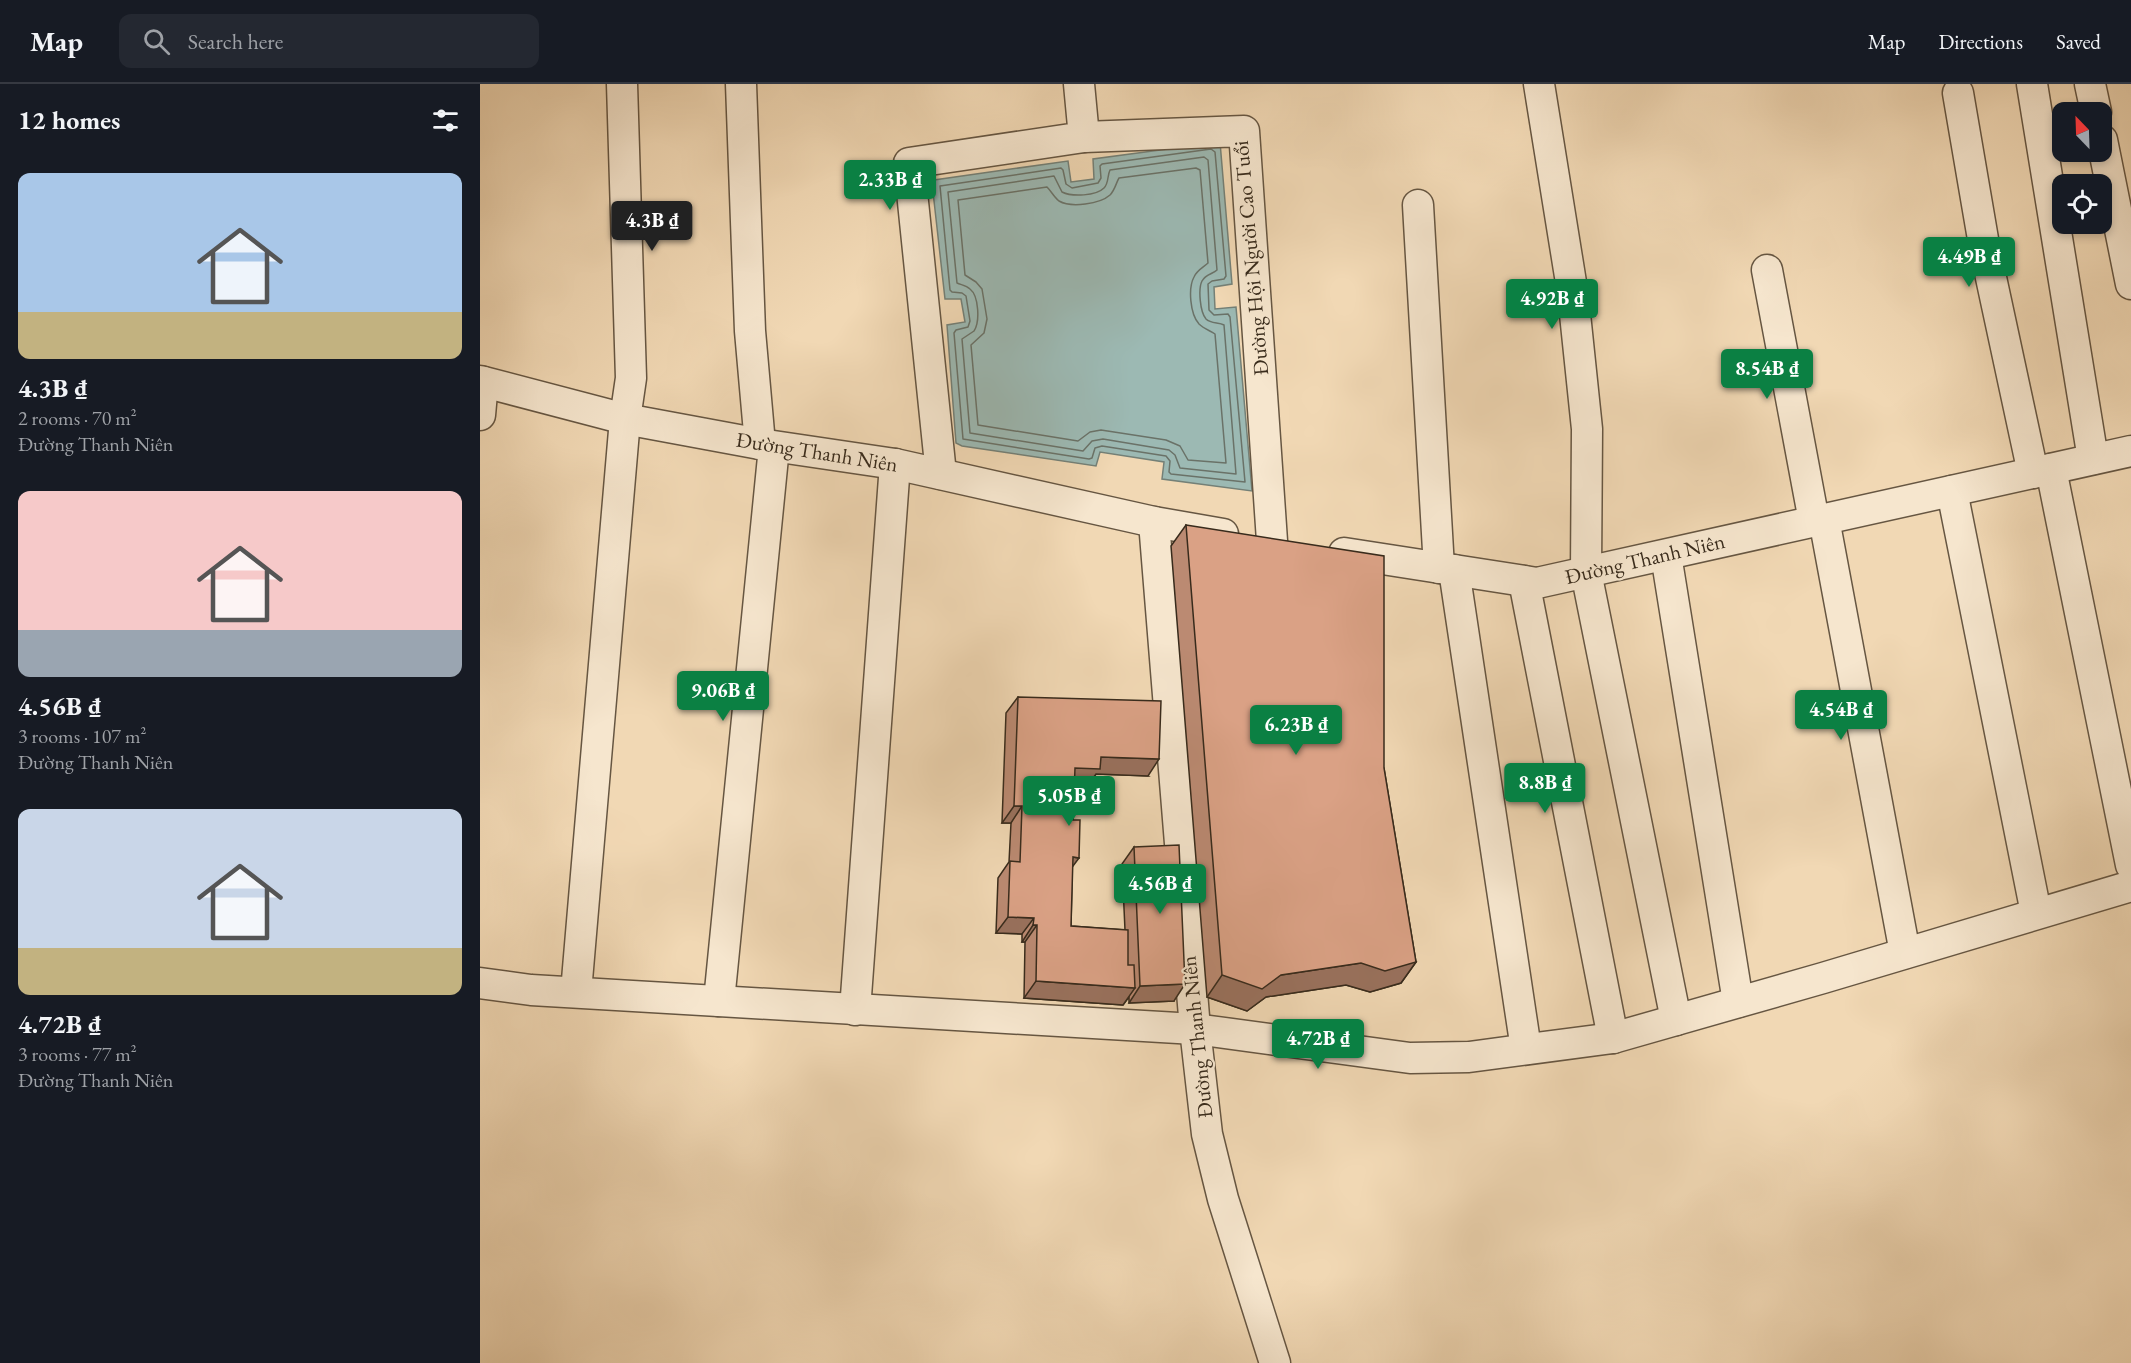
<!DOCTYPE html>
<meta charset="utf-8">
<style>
:root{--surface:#171b24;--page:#242831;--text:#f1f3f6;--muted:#9ea1a6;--line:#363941;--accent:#0b8043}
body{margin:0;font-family:"EB Garamond",serif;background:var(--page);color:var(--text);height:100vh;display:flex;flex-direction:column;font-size:22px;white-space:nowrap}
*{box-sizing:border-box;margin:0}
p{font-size:20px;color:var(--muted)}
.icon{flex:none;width:33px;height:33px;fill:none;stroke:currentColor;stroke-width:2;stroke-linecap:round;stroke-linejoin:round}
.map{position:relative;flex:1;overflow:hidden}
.panel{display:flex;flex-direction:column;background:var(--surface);width:480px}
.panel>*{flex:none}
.needle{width:39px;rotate:337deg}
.buttons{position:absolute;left:1572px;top:18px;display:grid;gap:12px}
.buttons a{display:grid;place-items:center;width:60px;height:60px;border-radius:12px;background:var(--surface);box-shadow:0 3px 9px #0003;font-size:30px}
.price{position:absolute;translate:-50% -51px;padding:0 14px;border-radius:6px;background:var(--accent);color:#fff;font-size:20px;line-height:39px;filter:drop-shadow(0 2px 3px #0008)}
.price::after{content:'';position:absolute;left:50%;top:36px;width:18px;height:14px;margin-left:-9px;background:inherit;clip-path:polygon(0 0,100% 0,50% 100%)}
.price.selected{background:#222;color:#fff}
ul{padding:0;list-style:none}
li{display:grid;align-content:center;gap:12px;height:318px;padding:0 18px}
li span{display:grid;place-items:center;height:186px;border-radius:12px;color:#555}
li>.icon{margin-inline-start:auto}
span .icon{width:108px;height:108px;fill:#fffc;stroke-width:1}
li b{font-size:26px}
h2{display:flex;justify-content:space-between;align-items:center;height:72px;padding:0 18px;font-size:26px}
header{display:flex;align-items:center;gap:36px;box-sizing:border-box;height:84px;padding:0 30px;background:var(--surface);border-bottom:2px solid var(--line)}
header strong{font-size:28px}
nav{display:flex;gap:33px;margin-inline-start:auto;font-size:21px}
.search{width:420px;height:54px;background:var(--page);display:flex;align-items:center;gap:15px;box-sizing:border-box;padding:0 21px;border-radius:12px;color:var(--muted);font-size:22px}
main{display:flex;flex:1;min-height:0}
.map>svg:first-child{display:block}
.water{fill:#9cb9b3;stroke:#748077;stroke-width:1.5}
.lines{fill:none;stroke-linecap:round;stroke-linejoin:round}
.shore{stroke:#6a7268;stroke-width:1.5}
.minor-casing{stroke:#665642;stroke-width:33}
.minor{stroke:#f6e6ce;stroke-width:30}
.wall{fill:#bb8a72;stroke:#382b1c;stroke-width:1.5}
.shaded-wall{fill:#99715d;stroke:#382b1c;stroke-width:1.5}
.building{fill:#daa185;stroke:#382b1c;stroke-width:1.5}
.labels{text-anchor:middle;stroke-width:4.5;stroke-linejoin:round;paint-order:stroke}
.street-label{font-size:21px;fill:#382b1c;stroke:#f6e6ce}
</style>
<header>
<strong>Map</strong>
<div class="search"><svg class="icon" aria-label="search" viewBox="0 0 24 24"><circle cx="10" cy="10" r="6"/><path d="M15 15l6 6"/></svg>Search here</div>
<nav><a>Map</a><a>Directions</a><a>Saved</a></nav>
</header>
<main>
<section class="panel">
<h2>12 homes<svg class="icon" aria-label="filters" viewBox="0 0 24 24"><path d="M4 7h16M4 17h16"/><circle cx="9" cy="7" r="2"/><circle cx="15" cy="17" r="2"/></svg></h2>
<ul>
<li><span style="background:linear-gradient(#a9c7e8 75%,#c2b280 0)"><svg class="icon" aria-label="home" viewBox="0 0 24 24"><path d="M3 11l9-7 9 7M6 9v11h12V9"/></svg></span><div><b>4.3B ₫</b><p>2 rooms · 70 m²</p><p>Đường Thanh Niên</p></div></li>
<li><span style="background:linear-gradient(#f6c9c9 75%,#9aa5b1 0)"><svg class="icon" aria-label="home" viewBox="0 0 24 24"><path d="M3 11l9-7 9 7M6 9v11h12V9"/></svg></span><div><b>4.56B ₫</b><p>3 rooms · 107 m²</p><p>Đường Thanh Niên</p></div></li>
<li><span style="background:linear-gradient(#c9d6e8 75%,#c2b280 0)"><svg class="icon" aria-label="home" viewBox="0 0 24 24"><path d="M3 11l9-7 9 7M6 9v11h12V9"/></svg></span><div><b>4.72B ₫</b><p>3 rooms · 77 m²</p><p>Đường Thanh Niên</p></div></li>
</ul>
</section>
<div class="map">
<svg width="1651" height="1279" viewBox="0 0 1651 1279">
<rect width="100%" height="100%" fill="#f1d8b4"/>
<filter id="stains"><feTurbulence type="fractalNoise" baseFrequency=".00333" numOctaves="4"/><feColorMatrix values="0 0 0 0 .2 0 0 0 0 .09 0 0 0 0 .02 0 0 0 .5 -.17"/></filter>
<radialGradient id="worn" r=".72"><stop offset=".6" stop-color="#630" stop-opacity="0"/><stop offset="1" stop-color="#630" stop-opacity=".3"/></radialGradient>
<polygon class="water" points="740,58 752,200 734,203 735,225 756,223 772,407 682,395 684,378 620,368 616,382 482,362 476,359 467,241 485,238 481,215 465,215 452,99 454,96 588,77 591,98 614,95 613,75"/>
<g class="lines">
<g class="shore">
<polygon points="731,65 735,68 746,192 744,195 732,197 728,200 729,226 734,231 748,230 750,233 765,398 691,390 689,388 690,377 686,372 622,362 615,364 612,374 609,375 483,355 474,249 476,246 488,243 490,237 486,212 482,209 472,208 470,206 460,102 581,84 583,86 586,100 592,104 618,99 621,94 620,82 622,80"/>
<path d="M724,73L728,76L737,186C733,190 726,190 722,197C718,205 720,228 726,235C731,240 739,238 744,241L756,390L700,384L695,371L689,366L623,355L612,357L603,367L490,349L482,255L494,247C500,238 499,212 490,205C486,201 481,201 477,199L468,108L574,92L582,108C592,113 616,112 624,104C629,99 627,92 630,86Z"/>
<path d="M716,84L720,86L728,179C724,183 717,186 714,193C708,204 710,230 719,240C724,245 731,247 735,250L746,379L708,376L700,362L686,356L621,346L610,348L598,357L498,341L491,261L504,249L507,235L502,205L496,198L485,191L478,116L567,103C571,107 574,113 579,117C591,124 620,120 630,111C635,106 636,99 639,94Z"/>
</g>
<defs>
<g id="minor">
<polyline points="261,0 270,247 280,360"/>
<polyline points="1059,0 1093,211 1107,345 1106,488 1196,936"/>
<polyline points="1552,0 1613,375"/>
<polyline points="1610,0 1616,28"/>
<polyline points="1478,9 1504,161 1553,389"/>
<polyline points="604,53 764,47 792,457"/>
<polyline points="1622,56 1651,200"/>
<polyline points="938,121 959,484"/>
<polyline points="1287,186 1334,437"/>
<polyline points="0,297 145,335 280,360 415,380 674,438 743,450"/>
<polyline points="0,331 3,298"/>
<polyline points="1571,385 1651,781"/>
<polyline points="461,390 429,79 604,53 599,0"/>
<polyline points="1472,407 1556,829"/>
<polyline points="1344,435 1425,869"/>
<polyline points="674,438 715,945 727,1050 743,1115 795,1279"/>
<polyline points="864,469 1057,499 1651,367"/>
<polyline points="1186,471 1258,918"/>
<polyline points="974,486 1046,965"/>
<polyline points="1044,497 1133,954"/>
<polyline points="0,899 51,906 715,945 930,974 989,973 1133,954 1343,894 1651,802"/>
<polyline points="96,908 145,335 151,294 142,0"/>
<polyline points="239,917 294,363"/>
<polyline points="375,926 415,380"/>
</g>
</defs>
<use href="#minor" class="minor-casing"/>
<use href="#minor" class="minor"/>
</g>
<g class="wall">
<polygon points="706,441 904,684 936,878 921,899 890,908 866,901 786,913 767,927 727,913 691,462"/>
<polygon points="538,613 668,692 616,690 608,701 594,701 591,842 645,846 642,780 654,763 694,917 649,919 649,913 643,921 544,914 545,858 542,858 542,850 516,849 518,794 529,778 531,739 522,739 526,629"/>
</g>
<g class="shaded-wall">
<polygon points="621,673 679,675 668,692 616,690 608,701 583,701 595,684"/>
<polygon points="534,722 542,722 531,739 522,739"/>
<polygon points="593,773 599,774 587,790"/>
<polygon points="528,833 554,834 542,850 516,849"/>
<polygon points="553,841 557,841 545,858 542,858"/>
<polygon points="936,878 921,899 890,908 866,901 786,913 767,927 727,913 742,891 801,891 881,879"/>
<polygon points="556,897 655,904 643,921 544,914"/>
<polygon points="705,900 694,917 649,919 660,902"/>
</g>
<g class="building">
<polygon points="706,441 904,472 904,684 936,878 905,887 881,879 801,891 782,905 742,891"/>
<polygon points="538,613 681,617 679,675 621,673 620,685 595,684 593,736 600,736 599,774 593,773 591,842 648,846 648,881 654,881 655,904 556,897 557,841 553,841 554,834 528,833 530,777 540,778 542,722 534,722"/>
<polygon points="699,761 705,900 660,902 654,763"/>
</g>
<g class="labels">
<g class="street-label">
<text transform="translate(771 174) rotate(-95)" y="7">Đường Hội Người Cao Tuổi</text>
<text transform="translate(337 368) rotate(9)" y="7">Đường Thanh Niên</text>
<text transform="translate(1165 475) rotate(-13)" y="7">Đường Thanh Niên</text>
<text transform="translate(717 953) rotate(-96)" y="7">Đường Thanh Niên</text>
</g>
</g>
<rect width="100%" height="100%" filter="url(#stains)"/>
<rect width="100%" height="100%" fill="url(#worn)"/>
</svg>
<div class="buttons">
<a><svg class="needle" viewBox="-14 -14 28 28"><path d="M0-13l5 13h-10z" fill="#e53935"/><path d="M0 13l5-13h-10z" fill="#9ea1a6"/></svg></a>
<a><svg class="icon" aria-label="locate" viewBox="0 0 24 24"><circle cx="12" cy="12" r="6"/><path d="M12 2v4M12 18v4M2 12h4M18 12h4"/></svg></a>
</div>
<b class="price" style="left:410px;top:127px">2.33B ₫</b>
<b class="price selected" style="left:172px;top:168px">4.3B ₫</b>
<b class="price" style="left:1489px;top:204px">4.49B ₫</b>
<b class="price" style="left:1072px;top:246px">4.92B ₫</b>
<b class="price" style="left:1287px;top:316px">8.54B ₫</b>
<b class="price" style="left:243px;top:638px">9.06B ₫</b>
<b class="price" style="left:1361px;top:657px">4.54B ₫</b>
<b class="price" style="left:816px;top:672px">6.23B ₫</b>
<b class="price" style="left:1065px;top:730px">8.8B ₫</b>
<b class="price" style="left:589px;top:743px">5.05B ₫</b>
<b class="price" style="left:680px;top:831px">4.56B ₫</b>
<b class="price" style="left:838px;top:986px">4.72B ₫</b>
</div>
</main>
